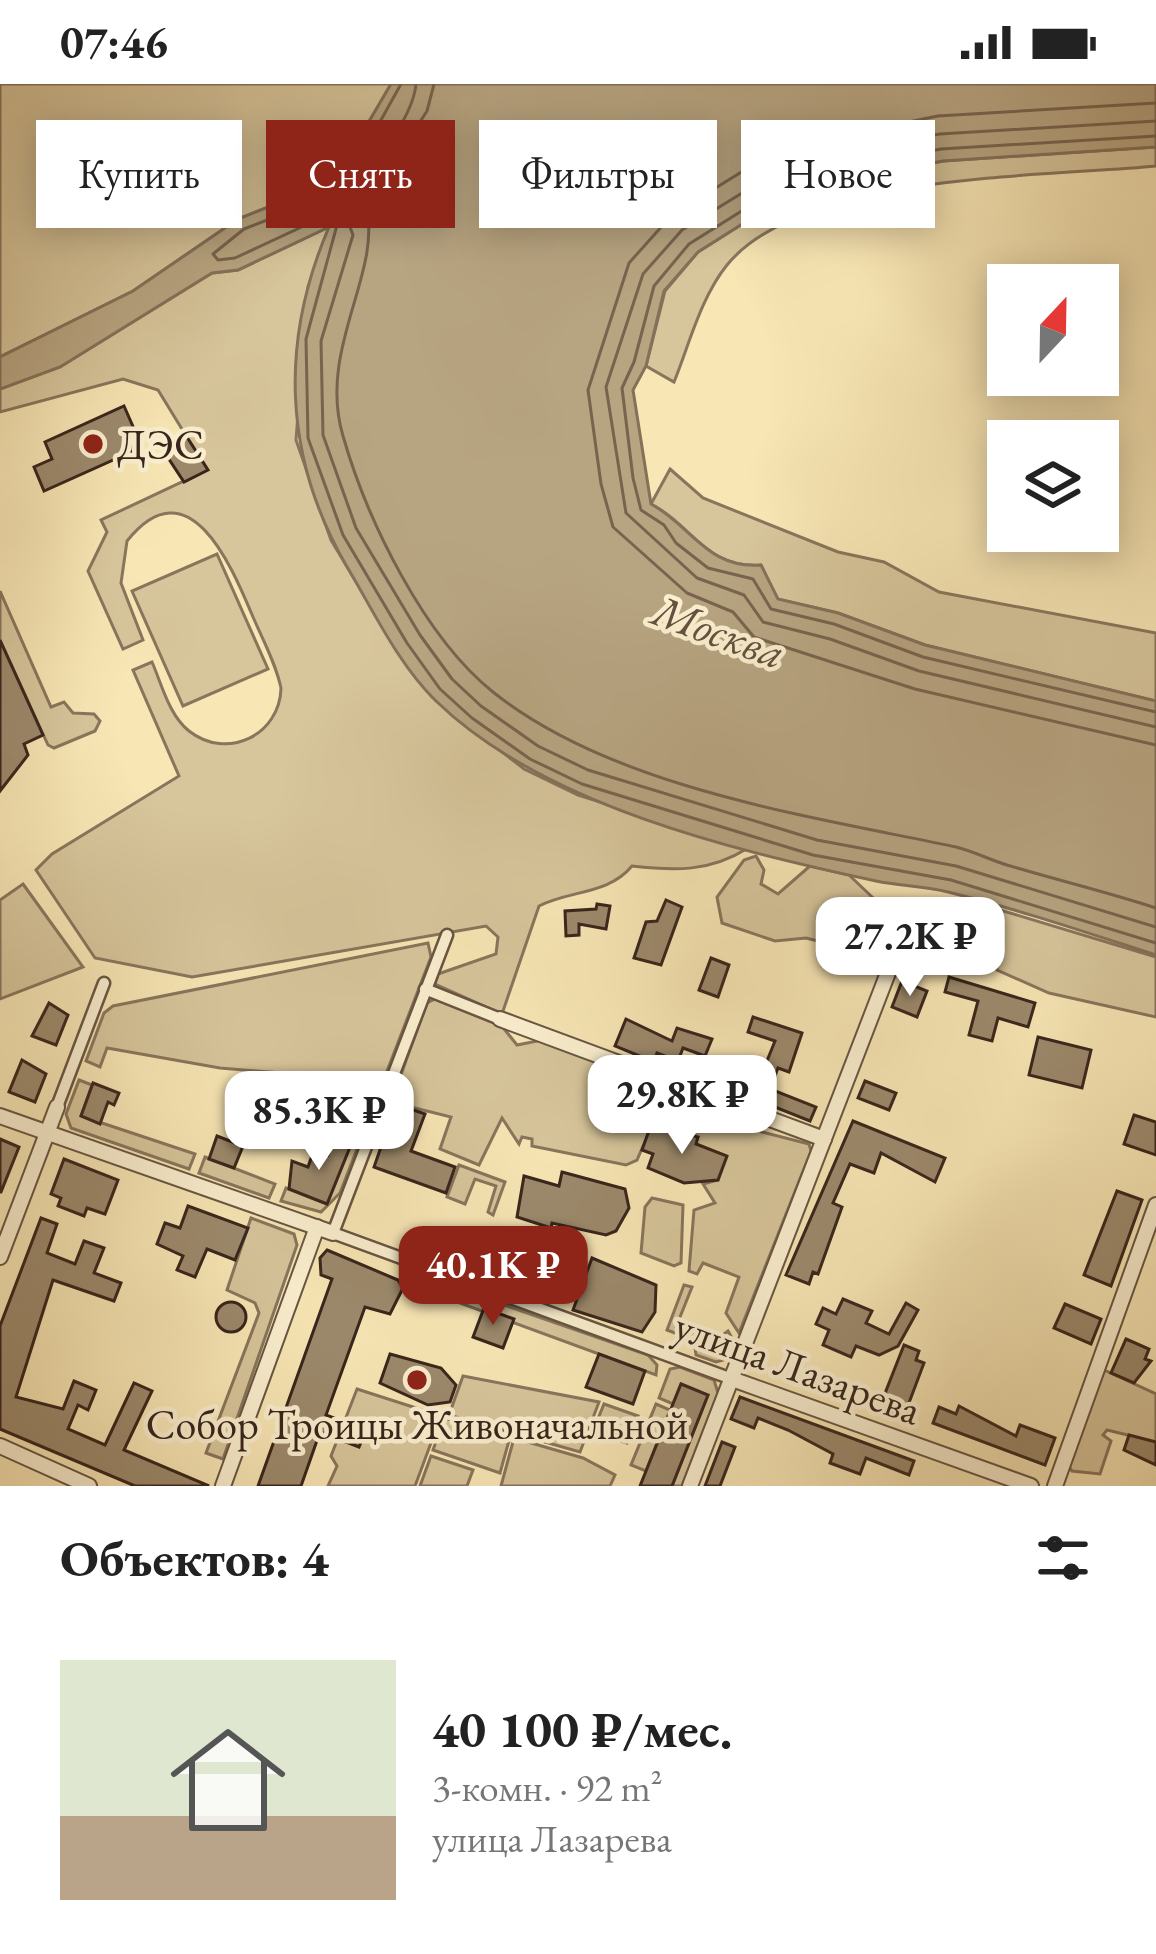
<!DOCTYPE html>
<html lang="ru">
<meta charset="utf-8">
<style>
:root{--surface:#fff;--page:#f6f6f6;--text:#222;--muted:#767676;--line:#e0e0e0;--accent:#8f2418}
body{margin:0;font-family:"EB Garamond",serif;background:var(--page);color:var(--text);height:100vh;display:flex;flex-direction:column;font-size:45px;white-space:nowrap}
*{box-sizing:border-box;margin:0}
p{font-size:39px;color:var(--muted)}
.icon{flex:none;width:66px;height:66px;fill:none;stroke:currentColor;stroke-width:2;stroke-linecap:round;stroke-linejoin:round}
.map{position:relative;height:1402px;overflow:hidden}
.details{display:flex;flex-direction:column;background:var(--surface);flex:1}
.details>*{flex:none}
.hud{position:absolute;left:36px;top:36px;width:1086px;height:108px;display:flex;gap:24px}
.needle{width:78px;rotate:22deg}
.fabs{position:absolute;left:987px;top:180px;display:grid;gap:24px}
.fabs a{display:grid;place-items:center;width:132px;height:132px;border-radius:0px;background:var(--surface);box-shadow:0 6px 30px #0003;font-size:60px}
.price{position:absolute;translate:-50% -102px;padding:0 27px;border-radius:24px;background:#fff;color:#222;font-size:39px;line-height:78px;filter:drop-shadow(0 3px 6px #0008)}
.price::after{content:'';position:absolute;left:50%;top:72px;width:36px;height:27px;margin-left:-18px;background:inherit;clip-path:polygon(0 0,100% 0,50% 100%)}
.price.current{background:var(--accent);color:#fff}
ul{padding:0;list-style:none}
li{display:flex;align-items:center;gap:36px;height:300px;padding:0 60px}
li+li{border-top:3px solid var(--line)}
li span{display:grid;place-items:center;flex:none;width:336px;height:240px;border-radius:0px;color:#555}
li>.icon{margin-inline-start:auto}
span .icon{width:144px;height:144px;fill:#fffc;stroke-width:1}
li b{font-size:51px}
h2{display:flex;justify-content:space-between;align-items:center;height:144px;padding:0 60px;font-size:51px}
.tag{padding:0 42px;border-radius:0px;background:var(--surface);box-shadow:0 6px 30px #0003;font-size:42px;line-height:108px}
.tag.current{background:var(--accent);color:#fff}
.status{display:flex;justify-content:space-between;align-items:center;height:84px;padding:0 60px;background:var(--surface);direction:ltr}
.status svg{height:33px;fill:currentColor}
.map>svg:first-child{display:block}
.green{fill:#d7c59b;stroke:#88755c;stroke-width:3}
.water{fill:#b7a481;stroke:#847159;stroke-width:3}
.lines{fill:none;stroke-linecap:round;stroke-linejoin:round}
.shore{stroke:#78644e;stroke-width:3}
.building{fill:#9c896c;stroke:#38251c;stroke-width:3}
.pedestrian-casing{stroke:#685542;stroke-width:15}
.minor-casing{stroke:#685542;stroke-width:18}
.pedestrian{stroke:#faefcf;stroke-width:10}
.minor{stroke:#faefcf;stroke-width:14}
.poi-dot{fill:#8f2418;stroke:#faefcf;stroke-width:4.5}
.labels{text-anchor:middle;stroke-width:9;stroke-linejoin:round;paint-order:stroke}
.poi-label{font-size:42px;fill:#38251c;stroke:#faefcf;text-anchor:start}
.street-label{font-size:42px;fill:#38251c;stroke:#faefcf}
.water-label{font-size:45px;font-style:italic;fill:#64513f;stroke:#faefcf}
</style>
<div class="status"><b>07:46</b><svg viewBox="0 0 49 12"><path d="M0 12V9h3v3zM5 12V6h3v6zM10 12V3h3v9zM15 12V0h3v12zM26 1h20v11H26zM47 4h2v5h-2z"/></svg></div>
<div class="map">
<svg width="1156" height="1402" viewBox="0 0 1156 1402">
<rect width="100%" height="100%" fill="#f8e6b5"/>
<filter id="stains"><feTurbulence type="fractalNoise" baseFrequency=".00167" numOctaves="4"/><feColorMatrix values="0 0 0 0 .2 0 0 0 0 .09 0 0 0 0 .02 0 0 0 .5 -.17"/></filter>
<radialGradient id="worn" r=".72"><stop offset=".6" stop-color="#630" stop-opacity="0"/><stop offset="1" stop-color="#630" stop-opacity=".3"/></radialGradient>
<g class="green">
<polygon points="0,0 391,0 344,81 317,104 238,135 133,207 0,273"/>
<path d="M1156,63V82C1044,93 802,89 727,181C701,213 689,261 674,298L646,282L665,207L698,168L801,103L943,77Z"/>
<path d="M331,142L308,203L296,356L331,456L397,566L432,613L524,685L578,711L748,764C710,788 675,787 632,782C608,811 570,806 539,822L502,930L435,900L438,890L496,870L498,853L486,842L192,893L95,874L36,786L52,770L179,692L133,586L152,578C162,601 169,631 189,647C227,677 280,651 281,604C276,580 263,556 253,533C233,486 190,378 127,457L121,499L143,556L123,565L88,487L107,448L101,436L207,386L158,306L123,295L0,328V305L60,283L212,189L238,186Z"/>
<path d="M670,385L703,414L838,468L884,478L939,508L1156,549V617L925,561L838,529L777,515L761,481C706,485 693,442 651,420Z"/>
<polygon points="217,470 268,585 183,622 132,507"/>
<polygon points="0,507 51,623 64,618 73,629 94,630 100,637 95,647 54,664 48,661 0,556"/>
<polygon points="756,772 764,786 761,800 778,810 810,782 849,791 892,832 892,845 867,869 806,854 775,857 722,839 717,813 744,776"/>
<polygon points="23,800 83,883 0,915 0,816"/>
<polygon points="997,825 1156,873 1156,933 1049,909 997,886"/>
<polygon points="428,859 431,873 340,1109 321,1128 281,1117 286,1104 327,1120 373,1003 345,994 220,984 107,964 100,983 86,977 104,929 113,922"/>
<polygon points="435,915 501,941 517,961 542,956 706,1017 762,1048 809,1060 811,1067 739,1249 726,1229 739,1193 703,1179 697,1190 689,1187 694,1126 715,1119 703,1100 718,1096 726,1072 696,1060 697,1053 652,1041 637,1076 626,1081 532,1062 532,1055 522,1053 519,1060 502,1034 479,1081 440,1065 451,1033 391,1018 427,919"/>
<polygon points="79,996 92,1001 81,1032 195,1070 189,1085 71,1044 66,1030"/>
<polygon points="205,1073 275,1100 269,1114 199,1089"/>
<polygon points="459,1081 505,1098 493,1131 488,1128 496,1102 475,1095 465,1120 447,1113"/>
<polygon points="652,1114 683,1121 681,1179 674,1182 641,1169 645,1123"/>
<polygon points="251,1134 294,1150 297,1161 223,1375 206,1369 259,1229 255,1219 227,1206"/>
<polygon points="418,1191 648,1271 657,1281 656,1291 414,1202"/>
<polygon points="684,1201 692,1203 676,1243 716,1256 728,1247 736,1261 731,1274 716,1278 696,1271 694,1256 667,1246"/>
<polygon points="680,1283 714,1296 718,1309 682,1402 672,1402 708,1311 681,1300 673,1320 659,1314 670,1285"/>
<polygon points="1102,1285 1156,1310 1156,1358 1107,1346 1103,1351 1111,1357 1100,1390 1072,1387 1068,1381"/>
<polygon points="463,1292 599,1318 580,1368 449,1331"/>
<polygon points="357,1305 441,1332 415,1402 328,1402 337,1382 331,1372"/>
<polygon points="604,1320 638,1332 627,1359 593,1347"/>
<polygon points="656,1320 670,1326 646,1387 631,1381"/>
<polygon points="444,1334 510,1353 500,1389 433,1366"/>
<polygon points="514,1354 583,1374 615,1391 610,1402 501,1402"/>
<polygon points="431,1372 473,1386 467,1402 420,1402"/>
</g>
<path class="water" d="M391,0H1156V63L943,77L801,103L698,168L664,207L646,282L633,306L651,420C692,442 707,485 761,481L778,515L838,529L925,561L1156,617V871C1088,849 1017,825 948,808C924,802 900,802 876,797C732,766 543,721 436,617C398,580 373,526 346,481C283,372 280,257 329,143L238,186L212,189L60,283L0,305V273L133,207L238,135L317,104L344,80Z"/>
<g class="lines">
<g class="shore">
<polyline points="401,0 351,90 323,114 244,145 213,170 218,176 235,174 321,134 337,141 306,255 308,354 343,451 407,559 440,605 472,634 530,675 582,700 813,771 951,796 1156,859"/>
<path d="M416,0C413,37 365,93 341,119L353,151L321,257L323,351L356,444L420,551L452,595L481,622L538,662L588,686L817,756L956,782L1156,843"/>
<path d="M434,0L427,27L366,122C383,189 317,264 343,352C367,436 424,553 493,608C613,704 809,732 956,763C973,767 990,776 1007,781C1057,796 1107,808 1156,824"/>
<polyline points="1156,19 938,32 780,64 672,131 629,179 588,306 601,400 613,443 687,509 733,528 754,553 915,605 1156,661"/>
<polyline points="1156,37 940,50 794,77 682,146 643,190 606,303 626,429 697,494 744,511 763,538 830,555 919,587 1156,643"/>
<polyline points="1156,52 941,65 799,91 689,160 654,202 634,278 622,304 633,394 641,426 664,441 676,459 708,484 753,495 771,525 834,540 923,573 1156,628"/>
</g>
</g>
<g class="building">
<polygon points="124,322 142,363 44,407 34,383 52,375 45,358"/>
<polygon points="185,350 208,386 184,398 161,363"/>
<polygon points="0,556 43,651 24,660 28,671 0,707"/>
<polygon points="666,816 682,823 661,881 634,874 646,838 657,837"/>
<polygon points="597,820 610,822 606,845 579,840 579,851 566,852 565,827 596,825"/>
<polygon points="711,874 729,881 718,913 699,906"/>
<polygon points="949,893 1035,919 1028,943 998,934 992,957 969,951 978,917 945,908"/>
<polygon points="902,897 927,907 917,933 892,923"/>
<polygon points="49,919 68,931 56,961 32,952"/>
<polygon points="753,933 802,949 789,988 778,984 770,1005 816,1023 810,1037 752,1014 775,957 748,948"/>
<polygon points="626,935 672,957 677,944 712,955 705,972 683,964 678,977 657,969 654,978 615,962"/>
<polygon points="1038,953 1091,966 1082,1004 1029,991"/>
<polygon points="22,976 46,990 35,1018 9,1008"/>
<polygon points="865,997 896,1009 889,1026 858,1014"/>
<polygon points="93,999 119,1009 114,1021 108,1018 100,1040 81,1032"/>
<polygon points="396,1020 425,1030 411,1067 455,1083 446,1109 374,1083"/>
<polygon points="1134,1031 1156,1038 1156,1071 1124,1060"/>
<polygon points="853,1037 945,1074 935,1098 881,1069 874,1089 850,1080 833,1119 842,1123 818,1190 813,1188 809,1200 786,1191"/>
<polygon points="651,1041 698,1053 696,1060 727,1072 718,1096 684,1099 648,1084 653,1070 642,1066"/>
<polygon points="217,1052 243,1062 234,1084 209,1075"/>
<polygon points="0,1055 19,1063 1,1108 0,1108"/>
<polygon points="334,1057 350,1063 327,1120 289,1105 292,1077 308,1083 314,1066 328,1071"/>
<polygon points="64,1075 118,1096 105,1130 87,1124 84,1132 58,1122 61,1114 51,1110"/>
<polygon points="562,1088 625,1105 629,1124 616,1147 606,1151 552,1139 551,1144 517,1133 524,1092 559,1102"/>
<polygon points="1117,1107 1142,1116 1111,1202 1084,1191"/>
<polygon points="188,1122 248,1144 235,1176 207,1165 195,1193 177,1186 183,1172 157,1160 165,1139 180,1144"/>
<polygon points="41,1134 57,1140 47,1169 75,1180 84,1157 104,1164 94,1189 121,1199 114,1217 53,1196 16,1313 63,1325 74,1297 96,1306 88,1326 78,1321 68,1345 105,1361 134,1299 152,1307 124,1366 209,1402 135,1402 0,1345 0,1242"/>
<polygon points="327,1166 398,1196 403,1204 390,1230 365,1223 326,1331 366,1346 359,1363 320,1348 301,1402 258,1402 332,1195 321,1191 320,1174"/>
<polygon points="592,1174 656,1201 655,1228 642,1248 573,1226"/>
<polygon points="843,1215 872,1227 866,1239 889,1250 906,1219 918,1226 898,1262 879,1271 856,1262 851,1273 823,1261 829,1246 816,1240 823,1224 836,1230"/>
<circle cx="231" cy="1233" r="15"/>
<polygon points="1065,1220 1101,1235 1091,1260 1054,1244"/>
<polygon points="484,1224 514,1235 503,1264 473,1253"/>
<polygon points="1126,1255 1149,1265 1145,1275 1151,1277 1134,1299 1111,1289"/>
<polygon points="904,1261 919,1267 916,1276 924,1279 904,1332 880,1322"/>
<polygon points="390,1270 441,1284 456,1301 450,1318 428,1321 380,1299"/>
<polygon points="599,1270 645,1287 633,1320 586,1303"/>
<polygon points="681,1300 708,1311 672,1402 640,1402"/>
<polygon points="740,1313 914,1377 909,1391 866,1374 860,1390 830,1379 833,1370 788,1346 758,1334 754,1344 731,1335"/>
<polygon points="959,1322 1016,1352 1020,1341 1055,1354 1045,1381 933,1339 939,1323 956,1330"/>
<polygon points="1129,1351 1156,1358 1156,1381 1124,1366"/>
<polygon points="722,1358 735,1363 720,1402 705,1402"/>
</g>
<g class="lines">
<defs>
<g id="pedestrian">
<polyline points="447,851 333,1149 732,1295"/>
<polyline points="425,905 500,935"/>
<polyline points="57,1023 104,899"/>
</g>
<g id="minor">
<polyline points="500,935 824,1055"/>
<polyline points="0,1032 333,1149"/>
<polyline points="0,1173 57,1023"/>
<polyline points="732,1295 1031,1402"/>
<polyline points="0,1362 89,1402"/>
<polyline points="223,1402 317,1143"/>
<polyline points="690,1402 891,881"/>
<polyline points="1055,1402 1156,1121"/>
</g>
</defs>
<use href="#pedestrian" class="pedestrian-casing"/>
<use href="#minor" class="minor-casing"/>
<use href="#pedestrian" class="pedestrian"/>
<use href="#minor" class="minor"/>
</g>
<g class="poi-dot">
<circle cx="93" cy="360" r="12"/>
<circle cx="417" cy="1296" r="12"/>
</g>
<g class="labels">
<g class="poi-label">
<text x="117" y="375">ДЭС</text>
<text x="417" y="1355" text-anchor="middle">Собор Троицы Живоначальной</text>
</g>
<g class="street-label">
<text transform="translate(798 1283) rotate(20)" y="15">улица Лазарева</text>
</g>
<g class="water-label">
<text transform="translate(719 547) rotate(20)" y="16">Москва</text>
</g>
</g>
<rect width="100%" height="100%" filter="url(#stains)"/>
<rect width="100%" height="100%" fill="url(#worn)"/>
</svg>
<div class="fabs">
<a><svg class="needle" viewBox="-14 -14 28 28"><path d="M0-13l5 13h-10z" fill="#e53935"/><path d="M0 13l5-13h-10z" fill="#767676"/></svg></a>
<a><svg class="icon" aria-label="layers" viewBox="0 0 24 24"><path d="M12 4l9 5-9 5-9-5zM3 14l9 5 9-5"/></svg></a>
</div>
<b class="price" style="left:910px;top:915px">27.2K ₽</b>
<b class="price" style="left:682px;top:1073px">29.8K ₽</b>
<b class="price" style="left:319px;top:1089px">85.3K ₽</b>
<b class="price current" style="left:493px;top:1244px">40.1K ₽</b>
<div class="hud">
<a class="tag">Купить</a>
<a class="tag current">Снять</a>
<a class="tag">Фильтры</a>
<a class="tag">Новое</a>
</div>
</div>
<section class="details">
<h2>Объектов: 4<svg class="icon" aria-label="filters" viewBox="0 0 24 24"><path d="M4 7h16M4 17h16"/><circle cx="9" cy="7" r="2"/><circle cx="15" cy="17" r="2"/></svg></h2>
<ul>
<li><span style="background:linear-gradient(#dfe7d0 65%,#b9a48a 0)"><svg class="icon" aria-label="home" viewBox="0 0 24 24"><path d="M3 11l9-7 9 7M6 9v11h12V9"/></svg></span><div><b>40 100 ₽/мес.</b><p>3-комн. · 92 m²</p><p>улица Лазарева</p></div></li>
</ul>
</section>
